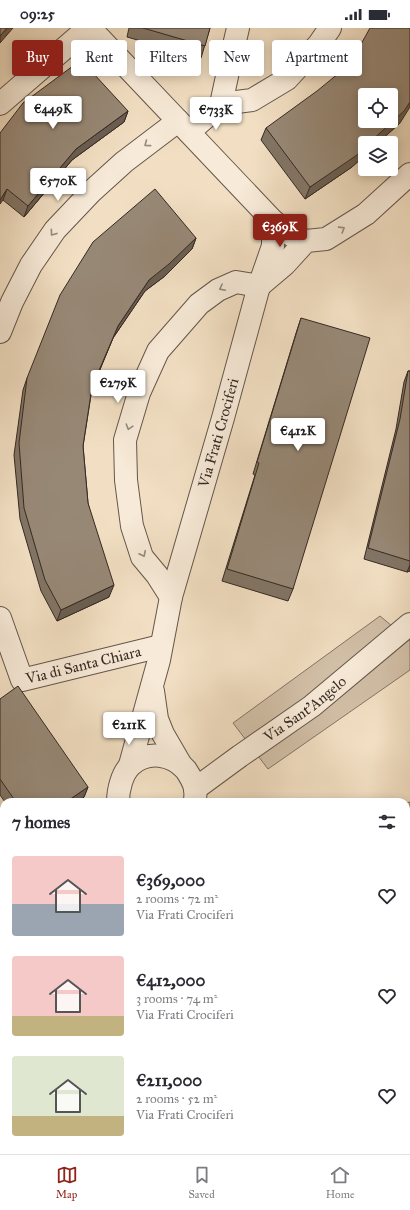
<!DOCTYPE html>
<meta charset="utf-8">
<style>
:root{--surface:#fff;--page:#f2f2f3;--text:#2b2b33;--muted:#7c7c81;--line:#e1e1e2;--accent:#8f2418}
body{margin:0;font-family:"IM FELL Great Primer",serif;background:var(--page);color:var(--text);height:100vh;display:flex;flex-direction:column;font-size:15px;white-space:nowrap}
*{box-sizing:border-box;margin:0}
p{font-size:13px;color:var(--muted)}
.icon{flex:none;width:22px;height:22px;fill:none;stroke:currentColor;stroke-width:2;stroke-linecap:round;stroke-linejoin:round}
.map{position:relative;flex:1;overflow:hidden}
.sheet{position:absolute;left:0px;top:770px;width:410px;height:356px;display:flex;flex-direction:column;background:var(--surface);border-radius:12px 12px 0 0;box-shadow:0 2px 10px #0003}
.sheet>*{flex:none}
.guide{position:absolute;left:12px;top:12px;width:386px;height:36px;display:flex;gap:8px}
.tools{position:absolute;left:358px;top:60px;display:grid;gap:8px}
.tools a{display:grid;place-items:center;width:40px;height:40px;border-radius:4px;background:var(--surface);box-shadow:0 2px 10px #0003;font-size:20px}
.price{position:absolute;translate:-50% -34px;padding:0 9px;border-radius:4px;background:#fff;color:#222;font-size:13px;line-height:26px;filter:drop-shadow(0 1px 2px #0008)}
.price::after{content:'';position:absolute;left:50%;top:24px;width:12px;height:9px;margin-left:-6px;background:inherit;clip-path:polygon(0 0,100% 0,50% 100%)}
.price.on{background:var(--accent);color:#fff}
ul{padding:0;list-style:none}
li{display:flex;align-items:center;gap:12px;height:100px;padding:0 12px}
li span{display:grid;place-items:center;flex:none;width:112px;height:80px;border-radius:4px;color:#555}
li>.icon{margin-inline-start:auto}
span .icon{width:48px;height:48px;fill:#fffc;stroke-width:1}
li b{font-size:17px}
h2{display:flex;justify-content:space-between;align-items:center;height:48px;padding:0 12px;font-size:17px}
.chip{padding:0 14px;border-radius:4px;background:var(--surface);box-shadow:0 2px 10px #0003;font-size:14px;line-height:36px}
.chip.on{background:var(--accent);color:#fff}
.status{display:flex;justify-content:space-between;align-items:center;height:28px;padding:0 20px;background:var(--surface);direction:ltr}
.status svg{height:11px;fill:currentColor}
.menu{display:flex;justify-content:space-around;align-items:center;height:56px;border-top:1px solid var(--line);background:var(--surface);font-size:11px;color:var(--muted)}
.menu a{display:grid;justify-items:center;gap:2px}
.menu .on{color:var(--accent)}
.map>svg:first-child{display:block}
.green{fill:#d2c0a8;stroke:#847466}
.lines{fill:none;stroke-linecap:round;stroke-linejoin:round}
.street-casing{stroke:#64564b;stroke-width:24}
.street{stroke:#f7ead8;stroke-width:22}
.wall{fill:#827565;stroke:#352923}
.shaded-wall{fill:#6a5f53;stroke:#352923}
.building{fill:#978876;stroke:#352923;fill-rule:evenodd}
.oneway{stroke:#968a7e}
.labels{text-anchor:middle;stroke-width:3;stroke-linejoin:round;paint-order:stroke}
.street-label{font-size:15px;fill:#352923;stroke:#f7ead8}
</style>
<div class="status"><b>09:25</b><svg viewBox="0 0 49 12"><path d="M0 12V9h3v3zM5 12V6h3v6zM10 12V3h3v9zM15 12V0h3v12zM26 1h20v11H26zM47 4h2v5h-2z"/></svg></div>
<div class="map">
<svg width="410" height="1126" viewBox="0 0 410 1126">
<rect width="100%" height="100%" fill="#f2dfc3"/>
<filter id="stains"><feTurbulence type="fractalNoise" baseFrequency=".005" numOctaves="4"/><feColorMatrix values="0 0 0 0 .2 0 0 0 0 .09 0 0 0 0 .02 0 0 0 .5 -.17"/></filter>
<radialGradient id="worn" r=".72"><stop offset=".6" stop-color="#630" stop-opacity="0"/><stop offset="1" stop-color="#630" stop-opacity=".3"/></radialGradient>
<g class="green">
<polygon points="380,588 410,613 410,642 268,741 233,695"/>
<polygon points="410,774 410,831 406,832 406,775"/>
</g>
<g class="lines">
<defs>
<g id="street">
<polyline points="90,0 273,193 291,207 306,213"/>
<polyline points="0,76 88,0"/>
<polyline points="221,76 231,30 238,0"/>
<polyline points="189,104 221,76 252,72 287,51 319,16 330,0"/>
<polyline points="259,258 285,236 306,213 326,211 366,186 410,146"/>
<polyline points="0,304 12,274 31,237 55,202 92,163 124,134 178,93"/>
<polyline points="171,569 157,547 142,529 132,498 126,452 125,412 139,365 158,323 199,276 218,262 236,254 259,258"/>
<path id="s1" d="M0,590L22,652L161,618"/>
<polyline points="153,663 157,691 163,706 181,737"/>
<path id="s2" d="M130,737L159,632L171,569L223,390L259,258L273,218V193"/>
<path id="s3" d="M195,761L240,728L312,678L410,596"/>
<path d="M118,774C118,762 122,745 131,737C148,722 172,726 186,742C190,748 194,754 195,761C196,765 195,770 195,774"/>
<polyline points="0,993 4,991"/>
</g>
</defs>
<use href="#street" class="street-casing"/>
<use href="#street" class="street"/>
</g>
<g class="wall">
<polygon points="129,0 210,0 201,30 127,9"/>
<polygon points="128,83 124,94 72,132 24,189 3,172 0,105"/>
<polygon points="400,95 378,115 365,115 365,127 352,139 305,171 261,112 266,100"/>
<polygon points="196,210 192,221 165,248 145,263 113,310 92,361 83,418 88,475 109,569 57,593 41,563 20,491 14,427 23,362 27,350"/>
<polygon points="301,290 293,561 288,573 222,553 255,447 253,446 297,302"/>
<polygon points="408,343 410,343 410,543 407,544 364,531 396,401 404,354"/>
<polygon points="0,671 88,759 84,769 77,774 5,774 0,767"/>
</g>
<g class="shaded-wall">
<polygon points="7,0 13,0 0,15 0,8"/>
<polygon points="410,74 410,79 400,95 378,115 369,115"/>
<polygon points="128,83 124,94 72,132 24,189 28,178 76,121"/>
<polygon points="365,119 365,127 352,139 305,171 310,159"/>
<polygon points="7,161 3,172 0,176 0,172"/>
<polygon points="196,210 192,221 165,248 145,263 113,310 88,370 92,359 118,298 149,252"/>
<polygon points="410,537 410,543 407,544"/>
<polygon points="114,557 109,569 57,593 61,582"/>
<polygon points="88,759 84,769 77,774 66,774"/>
<polygon points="4,1066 4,1072 0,1076 0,1071"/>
<polygon points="325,1122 328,1122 326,1126 322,1126"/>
</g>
<g class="building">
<polygon points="0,0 7,0 0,8"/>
<polygon points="143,0 210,0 205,18"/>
<path d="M370,0H410V74L404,83L369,115H365V119L357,127L310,159L266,100L317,63L350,36ZM365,67H391V93H365Z"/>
<polygon points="81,32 128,83 76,121 28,178 7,161 0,172 0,105 23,75"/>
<polygon points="155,161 196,210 169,236 149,252 118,298 92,359 83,418 88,475 114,557 61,582 45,552 24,480 19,415 27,350 60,267 93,214"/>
<polygon points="301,290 370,310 293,561 227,541 259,435 257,434"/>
<polygon points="408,343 410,343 410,533 368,520 400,391"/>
<polygon points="18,658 88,759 66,774 16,774 0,751 0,671"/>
<polygon points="0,1031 4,1037 4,1066 0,1071"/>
<polygon points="258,1122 325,1122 322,1126 256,1126"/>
</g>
<defs><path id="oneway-chevron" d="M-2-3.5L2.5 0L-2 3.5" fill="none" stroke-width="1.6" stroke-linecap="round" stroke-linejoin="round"/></defs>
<g class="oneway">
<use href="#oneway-chevron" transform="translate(147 116) rotate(143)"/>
<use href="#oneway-chevron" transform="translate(342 201) rotate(-32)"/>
<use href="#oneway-chevron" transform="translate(53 205) rotate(126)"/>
<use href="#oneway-chevron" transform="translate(222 260) rotate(153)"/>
<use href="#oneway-chevron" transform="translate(129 399) rotate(107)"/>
<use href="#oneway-chevron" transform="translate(143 526) rotate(64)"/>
</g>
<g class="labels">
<g class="street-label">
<text dy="5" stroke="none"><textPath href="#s2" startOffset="344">Via Frati Crociferi</textPath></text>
<text dy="5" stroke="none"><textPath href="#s1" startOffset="129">Via di Santa Chiara</textPath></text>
<text dy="5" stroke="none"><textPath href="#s3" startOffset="136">Via Sant'Angelo</textPath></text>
</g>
</g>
<rect width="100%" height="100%" filter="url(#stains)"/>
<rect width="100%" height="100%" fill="url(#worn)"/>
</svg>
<div class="tools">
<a><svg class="icon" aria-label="locate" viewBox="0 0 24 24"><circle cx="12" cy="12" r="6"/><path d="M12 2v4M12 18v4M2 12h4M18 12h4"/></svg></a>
<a><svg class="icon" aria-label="layers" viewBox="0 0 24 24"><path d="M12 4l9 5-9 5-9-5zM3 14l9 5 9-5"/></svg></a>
</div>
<b class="price" style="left:53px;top:102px">€449K</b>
<b class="price" style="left:216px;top:103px">€733K</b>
<b class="price" style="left:58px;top:174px">€570K</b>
<b class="price on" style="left:280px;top:220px">€369K</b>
<b class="price" style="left:118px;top:376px">€279K</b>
<b class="price" style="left:298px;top:424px">€412K</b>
<b class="price" style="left:129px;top:718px">€211K</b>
<div class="guide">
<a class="chip on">Buy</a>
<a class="chip">Rent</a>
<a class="chip">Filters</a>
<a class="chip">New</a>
<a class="chip">Apartment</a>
</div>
<section class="sheet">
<h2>7 homes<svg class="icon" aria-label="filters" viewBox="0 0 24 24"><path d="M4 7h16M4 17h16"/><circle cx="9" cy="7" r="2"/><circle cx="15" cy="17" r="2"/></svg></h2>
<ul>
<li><span style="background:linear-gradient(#f6c9c9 60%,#9aa5b1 0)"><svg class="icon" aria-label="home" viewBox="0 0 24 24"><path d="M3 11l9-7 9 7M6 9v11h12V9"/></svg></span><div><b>€369,000</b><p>2 rooms · 72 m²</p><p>Via Frati Crociferi</p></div><svg class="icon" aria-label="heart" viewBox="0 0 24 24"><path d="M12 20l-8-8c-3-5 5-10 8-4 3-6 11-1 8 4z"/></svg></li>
<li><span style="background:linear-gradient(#f6c9c9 75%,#c2b280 0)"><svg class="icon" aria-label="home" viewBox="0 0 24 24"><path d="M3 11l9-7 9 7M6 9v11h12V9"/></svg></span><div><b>€412,000</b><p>3 rooms · 74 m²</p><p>Via Frati Crociferi</p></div><svg class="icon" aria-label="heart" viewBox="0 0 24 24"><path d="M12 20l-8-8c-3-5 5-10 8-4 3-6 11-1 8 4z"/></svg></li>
<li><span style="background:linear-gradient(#dfe7d0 75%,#c2b280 0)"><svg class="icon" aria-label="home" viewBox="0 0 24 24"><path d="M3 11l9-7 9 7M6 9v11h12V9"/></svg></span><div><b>€211,000</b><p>2 rooms · 52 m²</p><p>Via Frati Crociferi</p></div><svg class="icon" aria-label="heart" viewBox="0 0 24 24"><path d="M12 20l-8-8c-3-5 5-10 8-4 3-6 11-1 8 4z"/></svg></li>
</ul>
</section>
</div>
<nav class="menu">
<a class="on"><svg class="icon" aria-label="map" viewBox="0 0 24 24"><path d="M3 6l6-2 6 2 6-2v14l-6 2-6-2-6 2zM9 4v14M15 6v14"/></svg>Map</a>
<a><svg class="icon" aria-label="saved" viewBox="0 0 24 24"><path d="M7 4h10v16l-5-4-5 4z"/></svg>Saved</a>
<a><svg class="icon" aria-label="home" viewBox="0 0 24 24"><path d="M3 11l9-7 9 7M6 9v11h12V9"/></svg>Home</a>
</nav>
